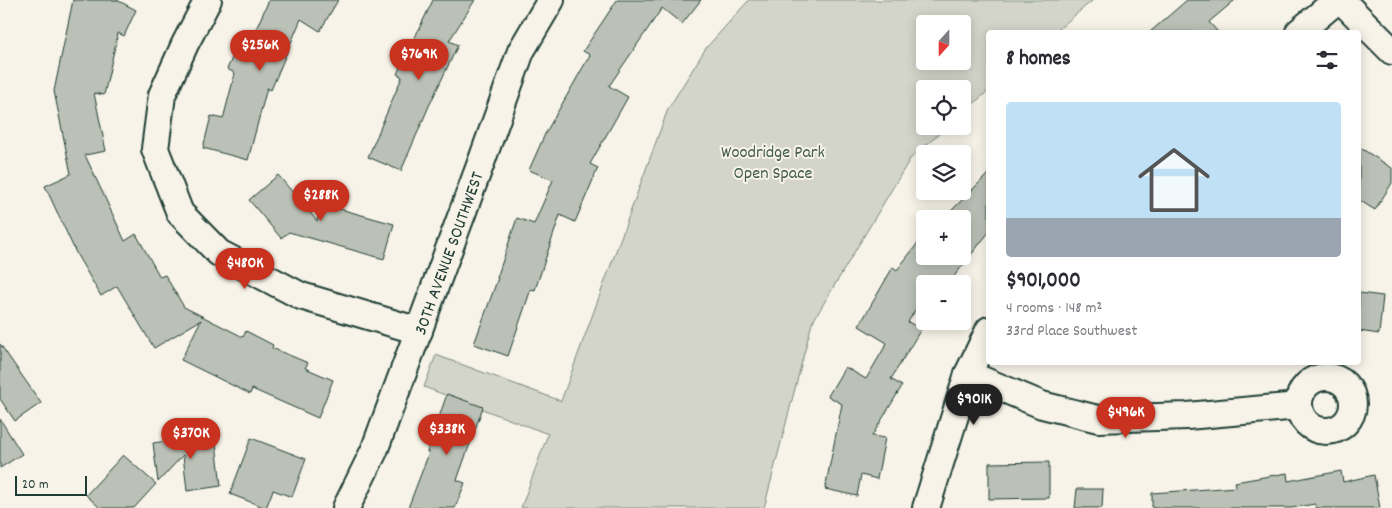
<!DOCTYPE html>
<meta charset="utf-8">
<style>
:root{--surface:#fff;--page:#f7f7f7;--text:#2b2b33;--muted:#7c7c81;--line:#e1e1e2;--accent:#c8321e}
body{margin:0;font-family:Dekko,sans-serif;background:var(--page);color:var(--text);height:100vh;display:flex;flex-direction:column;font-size:19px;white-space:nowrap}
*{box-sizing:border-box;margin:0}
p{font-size:16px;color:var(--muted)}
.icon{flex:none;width:28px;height:28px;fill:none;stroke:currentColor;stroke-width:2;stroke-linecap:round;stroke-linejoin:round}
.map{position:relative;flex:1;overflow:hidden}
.details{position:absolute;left:986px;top:30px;width:375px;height:335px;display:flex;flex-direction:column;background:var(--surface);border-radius:5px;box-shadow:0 2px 12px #0003}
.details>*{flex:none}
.needle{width:32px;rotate:201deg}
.fabs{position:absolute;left:916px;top:15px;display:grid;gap:10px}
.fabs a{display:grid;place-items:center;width:55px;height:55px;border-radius:5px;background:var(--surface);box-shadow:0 2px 12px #0003;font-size:25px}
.scale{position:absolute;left:15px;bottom:12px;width:72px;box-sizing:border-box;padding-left:5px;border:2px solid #1f3d34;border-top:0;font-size:14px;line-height:18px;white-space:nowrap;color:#1f3d34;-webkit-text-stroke:4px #f7f3e8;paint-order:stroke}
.price{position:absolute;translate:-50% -42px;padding:0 11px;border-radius:18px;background:var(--accent);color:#fff;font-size:16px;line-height:32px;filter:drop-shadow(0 1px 2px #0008)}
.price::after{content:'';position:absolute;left:50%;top:30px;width:15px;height:11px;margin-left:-8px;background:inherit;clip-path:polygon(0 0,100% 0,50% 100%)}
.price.selected{background:#222;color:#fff}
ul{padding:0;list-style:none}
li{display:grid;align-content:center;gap:10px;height:265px;padding:0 20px}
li+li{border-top:1px solid var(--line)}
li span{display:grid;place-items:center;height:155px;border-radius:5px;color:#555}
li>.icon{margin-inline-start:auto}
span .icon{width:90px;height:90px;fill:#fffc;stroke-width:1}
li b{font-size:21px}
h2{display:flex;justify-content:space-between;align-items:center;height:60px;padding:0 20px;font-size:21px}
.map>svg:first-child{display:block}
.green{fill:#d3d5ca;stroke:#79897f;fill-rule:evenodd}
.building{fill:#bbc1b6;stroke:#1f3d34}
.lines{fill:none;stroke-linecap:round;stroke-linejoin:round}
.minor-casing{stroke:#1f3d34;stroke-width:30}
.minor{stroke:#f7f3e8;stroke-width:26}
.labels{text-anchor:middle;stroke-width:4;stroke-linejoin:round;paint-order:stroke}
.park-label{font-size:18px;fill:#435b52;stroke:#f7f3e8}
.street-label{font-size:18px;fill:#1f3d34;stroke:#f7f3e8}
</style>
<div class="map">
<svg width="1392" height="508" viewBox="0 0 1392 508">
<rect width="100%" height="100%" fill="#f7f3e8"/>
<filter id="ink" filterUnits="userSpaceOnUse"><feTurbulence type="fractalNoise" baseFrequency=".02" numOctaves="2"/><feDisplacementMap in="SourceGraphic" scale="10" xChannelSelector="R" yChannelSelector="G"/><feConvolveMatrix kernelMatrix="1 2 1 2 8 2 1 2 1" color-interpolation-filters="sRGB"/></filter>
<g filter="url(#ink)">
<path class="green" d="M749,0H1093L1055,32H989V90L963,113L962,89H925V126H948L910,159L812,323L764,508H521L548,434L424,387L436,355L561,401L668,109L706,48ZM925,24H962V61H925Z"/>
<g class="building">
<polygon points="73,0 117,0 136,10 124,36 118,33 104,95 94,93 106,151 85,155 125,241 136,234 160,277 165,275 184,307 243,337 246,331 273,345 272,348 308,363 305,368 333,380 318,418 252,389 250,394 181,360 201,320 154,348 117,286 101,296 77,255 45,186 71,174 54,91"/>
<polygon points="269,0 338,0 320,31 301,19 271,90 267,88 248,160 203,148 211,116 223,119 235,73 227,69 239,43 248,47"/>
<polygon points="433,0 475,0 449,41 458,45 429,106 401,171 368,157 402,77 397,74"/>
<polygon points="617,0 701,0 682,24 662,8 609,86 628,97 590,164 598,168 575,222 560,215 535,290 531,289 508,356 474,344 498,278 497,278 517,218 534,224 553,180 529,170 545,134 590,55 583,51"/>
<polygon points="1187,0 1235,0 1209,22 1218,32 1150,32"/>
<polygon points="1359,147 1392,168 1392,183 1375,210 1359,200"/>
<polygon points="989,173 989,232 948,284 925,284 925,294 908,322 921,329 891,379 902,386 872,436 885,438 877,479 861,475 857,496 825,489 842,404 828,396 845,367 866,379 887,343 859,326 893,267 897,270 925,234 925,256 962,256 962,219 943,219"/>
<polygon points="278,175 317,221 322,204 394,224 384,259 289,232 281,238 249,200"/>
<polygon points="1359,293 1383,296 1379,334 1359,331"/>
<polygon points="0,344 41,403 15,421 0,399"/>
<polygon points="447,394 483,407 457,480 465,483 455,508 408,508 429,453 427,452"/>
<polygon points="0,419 22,454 0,468"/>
<polygon points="215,434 221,486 187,491 183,455 158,482 153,443"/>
<polygon points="251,438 306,459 292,497 273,490 266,508 230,494"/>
<polygon points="123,455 156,484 134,508 100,508 86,495"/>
<polygon points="1049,462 1049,498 989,499 989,463"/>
<polygon points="1341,471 1343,482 1374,475 1380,508 1316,508 1315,504 1291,508 1152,508 1152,493 1236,487 1235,482 1287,473 1288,481"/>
<polygon points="1077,489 1103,489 1102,508 1075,508"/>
</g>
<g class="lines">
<defs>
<g id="minor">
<polyline points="208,0 185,44 162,95 155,149 180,213 219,253 301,296 419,331"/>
<polyline points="1341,0 1392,51"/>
<polyline points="1299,32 1337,0"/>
<polyline points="968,374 1042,405 1098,419 1187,416 1299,406"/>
<circle cx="1326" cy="404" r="27"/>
<polyline points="346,508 374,451 482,160 521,51 551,0"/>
<polyline points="926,508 968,374 989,330"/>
</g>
</defs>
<use href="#minor" class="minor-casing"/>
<use href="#minor" class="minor"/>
</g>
</g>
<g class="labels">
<g class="park-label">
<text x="773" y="157">Woodridge Park<tspan x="773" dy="21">Open Space</tspan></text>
</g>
<g class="street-label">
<text transform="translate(448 253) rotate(-70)" y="6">30TH AVENUE SOUTHWEST</text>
</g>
</g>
</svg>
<div class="fabs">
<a><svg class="needle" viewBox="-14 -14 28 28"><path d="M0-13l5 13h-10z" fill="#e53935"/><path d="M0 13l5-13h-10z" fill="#7c7c81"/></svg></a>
<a><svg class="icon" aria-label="locate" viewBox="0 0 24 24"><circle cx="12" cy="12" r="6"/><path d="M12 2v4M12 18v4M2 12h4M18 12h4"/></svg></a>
<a><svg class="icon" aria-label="layers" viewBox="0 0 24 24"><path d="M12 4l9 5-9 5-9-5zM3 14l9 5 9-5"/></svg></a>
<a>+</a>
<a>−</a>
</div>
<div class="scale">20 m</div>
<b class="price" style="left:260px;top:72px">$256K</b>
<b class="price" style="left:419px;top:81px">$769K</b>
<b class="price" style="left:321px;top:222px">$288K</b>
<b class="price" style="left:245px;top:290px">$480K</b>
<b class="price selected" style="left:974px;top:426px">$901K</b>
<b class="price" style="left:1126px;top:439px">$496K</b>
<b class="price" style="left:447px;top:456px">$338K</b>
<b class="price" style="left:191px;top:460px">$370K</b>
<section class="details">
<h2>8 homes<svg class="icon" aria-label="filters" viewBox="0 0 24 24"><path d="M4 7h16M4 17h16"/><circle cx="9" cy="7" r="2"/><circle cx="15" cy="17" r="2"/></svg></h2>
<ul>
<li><span style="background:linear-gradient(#bfe0f5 75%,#9aa5b1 0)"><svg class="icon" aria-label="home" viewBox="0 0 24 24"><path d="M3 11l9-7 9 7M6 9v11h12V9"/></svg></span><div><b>$901,000</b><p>4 rooms · 148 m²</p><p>33rd Place Southwest</p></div></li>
</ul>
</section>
</div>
